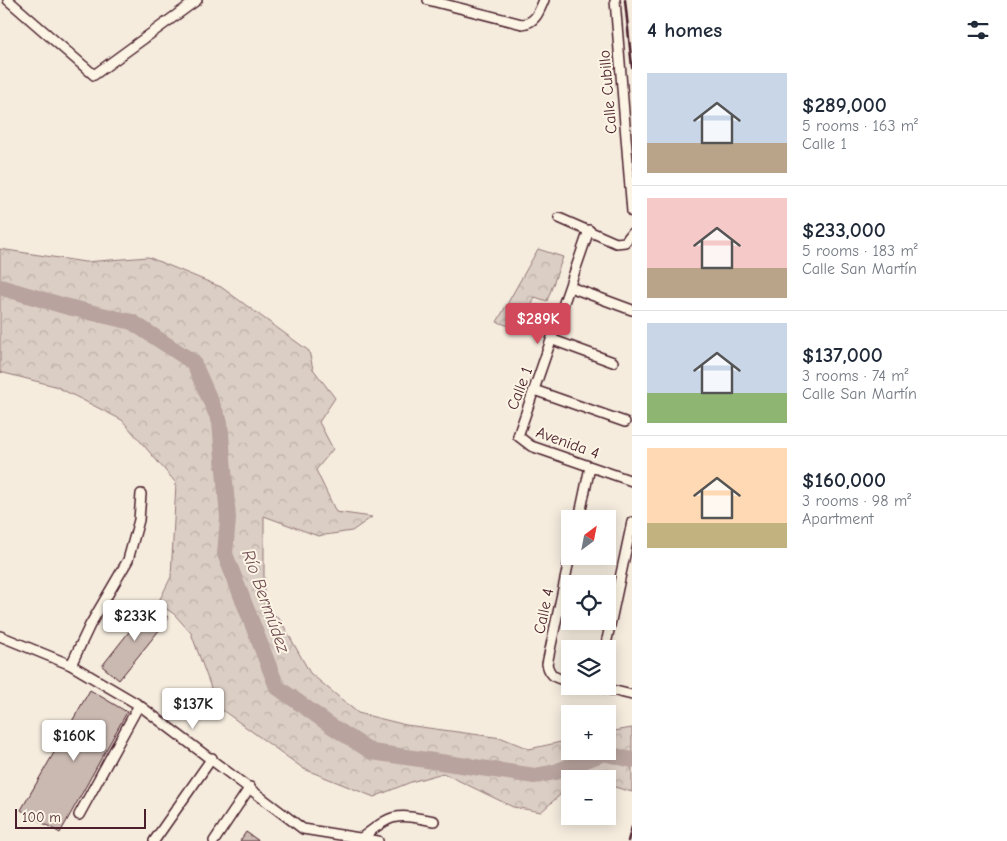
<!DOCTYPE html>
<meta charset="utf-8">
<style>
:root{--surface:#fff;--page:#f2f2f3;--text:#1f2937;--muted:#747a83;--line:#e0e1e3;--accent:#d1495b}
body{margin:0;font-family:"Comic Neue",sans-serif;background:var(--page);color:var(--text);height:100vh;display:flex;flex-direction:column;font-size:19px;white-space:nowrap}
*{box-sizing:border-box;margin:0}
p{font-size:16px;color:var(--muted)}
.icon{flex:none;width:28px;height:28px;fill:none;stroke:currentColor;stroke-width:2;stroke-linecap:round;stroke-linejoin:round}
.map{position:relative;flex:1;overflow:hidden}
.details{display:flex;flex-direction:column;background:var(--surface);width:375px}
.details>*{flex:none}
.needle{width:32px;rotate:32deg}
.controls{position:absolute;left:561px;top:510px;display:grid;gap:10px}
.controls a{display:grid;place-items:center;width:55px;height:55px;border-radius:0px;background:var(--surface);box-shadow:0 2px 12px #0003;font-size:25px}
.scale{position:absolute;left:15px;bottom:12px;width:131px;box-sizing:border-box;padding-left:5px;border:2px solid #4a1f2b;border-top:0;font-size:14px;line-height:18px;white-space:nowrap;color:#4a1f2b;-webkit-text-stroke:4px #fcf5e5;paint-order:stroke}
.price{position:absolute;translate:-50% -42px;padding:0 11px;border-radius:5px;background:#fff;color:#222;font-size:16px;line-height:32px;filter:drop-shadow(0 1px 2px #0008)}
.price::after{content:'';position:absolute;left:50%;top:30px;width:15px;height:11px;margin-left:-8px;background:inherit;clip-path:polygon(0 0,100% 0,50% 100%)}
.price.active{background:var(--accent);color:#fff}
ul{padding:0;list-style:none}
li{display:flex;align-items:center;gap:15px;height:125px;padding:0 15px}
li+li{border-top:1px solid var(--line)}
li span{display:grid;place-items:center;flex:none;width:140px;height:100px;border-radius:0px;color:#555}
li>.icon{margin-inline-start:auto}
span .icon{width:60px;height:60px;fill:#fffc;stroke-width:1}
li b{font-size:21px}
h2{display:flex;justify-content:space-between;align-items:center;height:60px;padding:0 15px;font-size:21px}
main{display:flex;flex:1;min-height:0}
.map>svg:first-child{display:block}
.forest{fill:url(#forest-crowns);stroke:#927678}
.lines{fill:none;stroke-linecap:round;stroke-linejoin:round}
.river{stroke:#b8a39e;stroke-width:16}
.building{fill:#cab9b1;stroke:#4a1f2b}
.minor-casing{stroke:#4a1f2b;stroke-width:12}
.minor{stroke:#fcf5e5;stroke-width:9}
.rail{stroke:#4a1f2b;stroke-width:2.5}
.labels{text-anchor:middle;stroke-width:4;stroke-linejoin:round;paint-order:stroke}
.street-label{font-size:16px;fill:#4a1f2b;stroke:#fcf5e5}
.water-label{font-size:18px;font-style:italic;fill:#704d53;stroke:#fcf5e5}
</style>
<main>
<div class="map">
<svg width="632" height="841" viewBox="0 0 632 841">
<defs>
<pattern id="forest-crowns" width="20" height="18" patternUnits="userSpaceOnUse" patternTransform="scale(1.25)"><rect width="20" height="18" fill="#dbcec4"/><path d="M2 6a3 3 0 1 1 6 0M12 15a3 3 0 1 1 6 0" fill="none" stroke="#bdb0a9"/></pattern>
</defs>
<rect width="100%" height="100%" fill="#f5ecde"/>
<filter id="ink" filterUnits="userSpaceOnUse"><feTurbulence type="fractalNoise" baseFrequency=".02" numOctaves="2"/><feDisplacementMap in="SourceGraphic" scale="10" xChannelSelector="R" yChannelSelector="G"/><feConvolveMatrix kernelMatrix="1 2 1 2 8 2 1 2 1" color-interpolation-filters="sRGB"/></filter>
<g filter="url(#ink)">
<g class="forest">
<polygon points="0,249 85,262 148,257 221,287 309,351 313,369 335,398 319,422 333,449 316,470 336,512 372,517 352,531 318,536 264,516 264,607 281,621 310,673 358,713 406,725 502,738 529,749 570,740 570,751 608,751 608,732 632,728 632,792 608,785 608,779 570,779 570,792 561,794 541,812 513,807 443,773 411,782 374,797 304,769 218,707 191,633 174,614 158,603 171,577 176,483 122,420 55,386 0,372"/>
<polygon points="538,249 563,257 547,301 535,297 522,330 497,322"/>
</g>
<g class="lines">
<polyline class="river" points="0,287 68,307 132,322 193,362 220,422 228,518 225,554 277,687 330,725 372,752 535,776 555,772 604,753 632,760"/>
</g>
<g class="building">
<polygon points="151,604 169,618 119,680 102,666"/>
<polygon points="90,690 127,712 60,833 21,810"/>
<polygon points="246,832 259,841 240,841"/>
</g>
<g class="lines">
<defs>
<g id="minor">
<polyline points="8,0 94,75 197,0"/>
<path d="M428,0L522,24C536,23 539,11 544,0"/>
<polyline points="615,0 632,212"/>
<polyline points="559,218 616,243 625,242 632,233"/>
<polyline points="589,230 518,436 531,446 632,481"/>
<polyline points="570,287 632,310"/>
<polyline points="553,340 613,362"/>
<polyline points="534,390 625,422"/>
<polyline points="579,519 590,467"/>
<polyline points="0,636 71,665 139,705 303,829 378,841"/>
<polyline points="605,649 632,522"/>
<polyline points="71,665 90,625 128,560 139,520 141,494"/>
<path d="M570,681C557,679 550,677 547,664L570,556"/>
<polyline points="595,686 632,695"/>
<polyline points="79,815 139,705"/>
<path d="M360,839C393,814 393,813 434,821"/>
<polyline points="154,841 212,758"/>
<polyline points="214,841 250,787"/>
</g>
</defs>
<use href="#minor" class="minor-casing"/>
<use href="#minor" class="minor"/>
<g class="rail">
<polyline points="625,0 632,67"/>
<polyline points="628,841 632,827"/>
</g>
</g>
</g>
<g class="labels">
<g class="street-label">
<text transform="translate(607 92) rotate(-95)" y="6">Calle Cubillo</text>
<text transform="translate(519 388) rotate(-69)" y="6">Calle 1</text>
<text transform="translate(568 442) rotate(20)" y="6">Avenida 4</text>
<text transform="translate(543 611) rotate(-78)" y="6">Calle 4</text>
</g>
<g class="water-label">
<text transform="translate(266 601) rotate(70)" y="6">Río Bermúdez</text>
</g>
</g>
</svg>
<div class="controls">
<a><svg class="needle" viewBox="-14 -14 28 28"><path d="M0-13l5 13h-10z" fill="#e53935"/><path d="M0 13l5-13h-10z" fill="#747a83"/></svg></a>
<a><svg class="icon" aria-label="locate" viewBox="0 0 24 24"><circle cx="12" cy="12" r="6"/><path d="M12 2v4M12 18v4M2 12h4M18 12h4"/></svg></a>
<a><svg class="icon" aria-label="layers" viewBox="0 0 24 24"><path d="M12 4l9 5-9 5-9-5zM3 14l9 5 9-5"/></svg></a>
<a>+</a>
<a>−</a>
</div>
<div class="scale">100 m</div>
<b class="price active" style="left:538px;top:345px">$289K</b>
<b class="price" style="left:135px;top:642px">$233K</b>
<b class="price" style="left:193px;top:730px">$137K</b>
<b class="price" style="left:74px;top:762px">$160K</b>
</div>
<section class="details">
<h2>4 homes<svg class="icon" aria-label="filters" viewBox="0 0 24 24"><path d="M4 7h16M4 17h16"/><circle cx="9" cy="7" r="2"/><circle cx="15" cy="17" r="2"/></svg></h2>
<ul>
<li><span style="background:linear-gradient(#c9d6e8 70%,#b9a48a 0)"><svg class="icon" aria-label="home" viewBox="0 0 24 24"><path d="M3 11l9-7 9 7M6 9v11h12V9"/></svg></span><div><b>$289,000</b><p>5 rooms · 163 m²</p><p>Calle 1</p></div></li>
<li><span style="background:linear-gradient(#f6c9c9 70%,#b9a48a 0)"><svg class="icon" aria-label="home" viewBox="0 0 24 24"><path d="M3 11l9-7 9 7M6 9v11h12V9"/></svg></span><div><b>$233,000</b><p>5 rooms · 183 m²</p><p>Calle San Martín</p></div></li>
<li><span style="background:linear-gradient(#c9d6e8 70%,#8fb573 0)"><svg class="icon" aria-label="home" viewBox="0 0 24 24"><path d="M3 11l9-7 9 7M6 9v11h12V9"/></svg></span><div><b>$137,000</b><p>3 rooms · 74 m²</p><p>Calle San Martín</p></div></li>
<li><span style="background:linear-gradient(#ffd9b3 75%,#c2b280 0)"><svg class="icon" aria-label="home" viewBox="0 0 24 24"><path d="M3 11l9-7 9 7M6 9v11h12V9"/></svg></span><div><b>$160,000</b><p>3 rooms · 98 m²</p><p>Apartment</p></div></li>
</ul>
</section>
</main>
